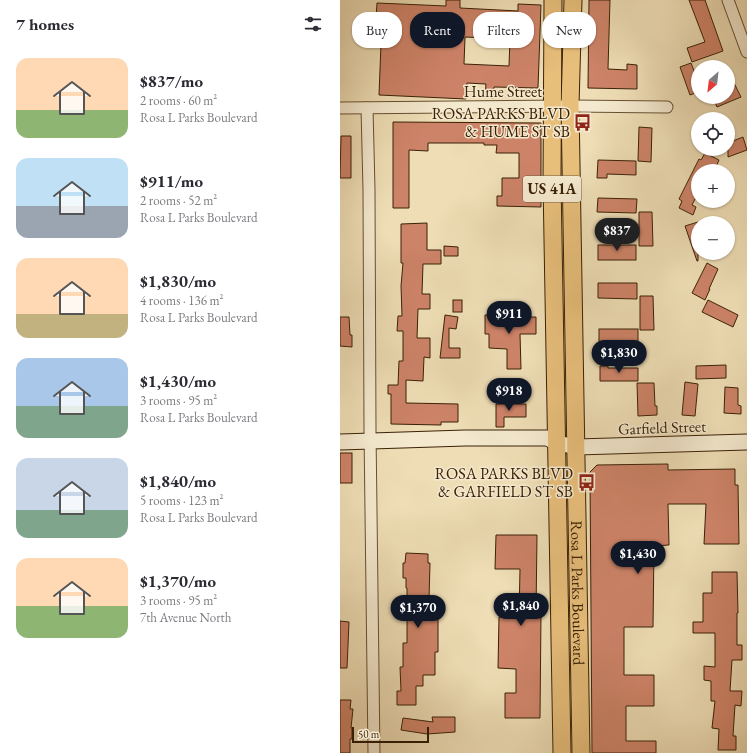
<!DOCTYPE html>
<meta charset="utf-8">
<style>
:root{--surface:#fff;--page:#f2f2f3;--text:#2b2b33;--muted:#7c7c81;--accent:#111827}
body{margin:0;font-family:"EB Garamond",serif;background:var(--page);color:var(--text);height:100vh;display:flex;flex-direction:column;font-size:15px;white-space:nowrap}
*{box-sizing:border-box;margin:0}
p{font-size:13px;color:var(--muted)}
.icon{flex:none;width:22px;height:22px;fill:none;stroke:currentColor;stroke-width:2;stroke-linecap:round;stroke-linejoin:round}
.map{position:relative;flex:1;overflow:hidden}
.panel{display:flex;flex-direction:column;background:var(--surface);width:340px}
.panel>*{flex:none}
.banner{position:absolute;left:12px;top:12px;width:335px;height:36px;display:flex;gap:8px}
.needle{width:26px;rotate:208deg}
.buttons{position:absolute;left:351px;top:60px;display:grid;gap:8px}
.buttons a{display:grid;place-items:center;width:44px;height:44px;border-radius:50%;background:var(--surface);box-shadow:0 1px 3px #0004;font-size:20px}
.scale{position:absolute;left:12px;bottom:10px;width:77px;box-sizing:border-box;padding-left:4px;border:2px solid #3a2106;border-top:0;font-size:11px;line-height:14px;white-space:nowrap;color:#3a2106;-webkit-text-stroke:3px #f4e9cf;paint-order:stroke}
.price{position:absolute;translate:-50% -34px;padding:0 9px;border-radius:14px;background:var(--accent);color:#fff;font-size:13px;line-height:26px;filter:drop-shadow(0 1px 2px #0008)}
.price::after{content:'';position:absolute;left:50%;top:24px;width:12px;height:9px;margin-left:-6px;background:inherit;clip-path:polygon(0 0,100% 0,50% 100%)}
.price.selected{background:#222;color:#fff}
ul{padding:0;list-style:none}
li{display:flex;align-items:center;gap:12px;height:100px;padding:0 16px}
li span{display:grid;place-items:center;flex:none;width:112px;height:80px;border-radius:12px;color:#555}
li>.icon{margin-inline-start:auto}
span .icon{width:48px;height:48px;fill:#fffc;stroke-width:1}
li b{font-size:17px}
h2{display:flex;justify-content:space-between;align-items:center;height:48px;padding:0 16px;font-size:17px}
.tag{padding:0 14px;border-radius:16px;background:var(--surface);box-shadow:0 1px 3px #0004;font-size:14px;line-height:36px}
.tag.selected{background:var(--accent);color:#fff}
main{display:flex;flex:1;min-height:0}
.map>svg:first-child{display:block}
.building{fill:#cd8368;stroke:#3a2106;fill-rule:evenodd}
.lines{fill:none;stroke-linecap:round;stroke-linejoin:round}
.street-casing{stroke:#675032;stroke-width:13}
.secondary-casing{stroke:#3a2106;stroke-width:17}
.primary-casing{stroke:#3a2106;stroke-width:19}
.street{stroke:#f4e9cf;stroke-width:11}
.secondary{stroke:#f4e9cf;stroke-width:15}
.primary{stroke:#e7be7a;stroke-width:17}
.labels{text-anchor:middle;stroke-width:3;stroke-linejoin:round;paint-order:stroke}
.shield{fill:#f4e9cf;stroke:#725d42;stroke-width:1}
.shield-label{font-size:15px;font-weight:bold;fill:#3a2106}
.street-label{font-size:16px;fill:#3a2106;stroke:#f4e9cf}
.poi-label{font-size:16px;fill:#3a2106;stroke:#f4e9cf;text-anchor:end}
</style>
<main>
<section class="panel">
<h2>7 homes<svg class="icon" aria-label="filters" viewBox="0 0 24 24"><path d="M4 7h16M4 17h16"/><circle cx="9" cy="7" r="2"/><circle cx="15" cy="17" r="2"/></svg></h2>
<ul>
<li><span style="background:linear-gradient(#ffd9b3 65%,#8fb573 0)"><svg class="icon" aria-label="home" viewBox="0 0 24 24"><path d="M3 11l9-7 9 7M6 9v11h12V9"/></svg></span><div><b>$837/mo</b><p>2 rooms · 60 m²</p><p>Rosa L Parks Boulevard</p></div></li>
<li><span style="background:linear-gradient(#bfe0f5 60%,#9aa5b1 0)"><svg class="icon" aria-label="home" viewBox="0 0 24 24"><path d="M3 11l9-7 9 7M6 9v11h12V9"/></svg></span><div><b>$911/mo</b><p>2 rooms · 52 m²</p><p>Rosa L Parks Boulevard</p></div></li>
<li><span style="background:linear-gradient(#ffd9b3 70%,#c2b280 0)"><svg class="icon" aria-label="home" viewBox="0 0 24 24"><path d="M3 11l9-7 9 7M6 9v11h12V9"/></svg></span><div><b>$1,830/mo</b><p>4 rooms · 136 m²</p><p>Rosa L Parks Boulevard</p></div></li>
<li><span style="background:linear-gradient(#a9c7e8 60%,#7fa58c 0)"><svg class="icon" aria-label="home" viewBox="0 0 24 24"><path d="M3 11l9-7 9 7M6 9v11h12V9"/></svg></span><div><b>$1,430/mo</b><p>3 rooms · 95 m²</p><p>Rosa L Parks Boulevard</p></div></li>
<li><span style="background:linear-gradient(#c9d6e8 65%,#7fa58c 0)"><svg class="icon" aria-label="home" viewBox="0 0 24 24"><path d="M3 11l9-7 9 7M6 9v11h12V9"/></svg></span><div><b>$1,840/mo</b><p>5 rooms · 123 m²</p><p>Rosa L Parks Boulevard</p></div></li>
<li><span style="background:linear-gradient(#ffd9b3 60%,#8fb573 0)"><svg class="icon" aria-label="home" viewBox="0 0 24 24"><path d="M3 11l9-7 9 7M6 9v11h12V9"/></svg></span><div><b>$1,370/mo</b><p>3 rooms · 95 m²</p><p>7th Avenue North</p></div></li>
</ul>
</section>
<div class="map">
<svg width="407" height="753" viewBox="0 0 407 753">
<rect width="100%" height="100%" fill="#eeddb5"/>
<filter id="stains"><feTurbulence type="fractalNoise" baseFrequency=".005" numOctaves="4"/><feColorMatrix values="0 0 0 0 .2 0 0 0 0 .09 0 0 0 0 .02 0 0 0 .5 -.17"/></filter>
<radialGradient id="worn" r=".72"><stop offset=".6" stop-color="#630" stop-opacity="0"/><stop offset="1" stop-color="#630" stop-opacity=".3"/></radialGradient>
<g class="building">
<path d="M106,0H120V8L178,11V4L201,5L198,88L154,87V98L145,97L146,84L127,83L126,99L39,95L41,44H37L38,18H36L37,3L106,6ZM125,37L170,39L169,66L124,64Z"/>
<polygon points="249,0 270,0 268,69 287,70 287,64 297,65 297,89 248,88"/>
<polygon points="349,0 365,0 383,51 352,62 347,48 365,42"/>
<polygon points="351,63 358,81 358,92 350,95 340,67"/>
<polygon points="394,83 401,97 377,107 373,97 388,97 388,85"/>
<polygon points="53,122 201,123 201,207 157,206 157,196 162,196 162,178 179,178 179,153 156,153 157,145 144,145 144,143 88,143 88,151 69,150 69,208 53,208"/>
<polygon points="299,127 312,128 311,162 298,161"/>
<polygon points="1,136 11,136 11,178 0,178"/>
<polygon points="403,137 407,150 388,157 388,143"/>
<polygon points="365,153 379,160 376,167 372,165 369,171 358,171 358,193 352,205 356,207 353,215 339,208 342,201 339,199 359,159 361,160"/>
<polygon points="258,160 296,161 296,175 267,174 267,178 257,178"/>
<polygon points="258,198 297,199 296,213 257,212"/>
<polygon points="299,212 312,212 313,246 299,246"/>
<polygon points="358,222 358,261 357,261 345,226"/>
<polygon points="87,223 87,250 101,250 101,264 83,264 82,294 90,294 90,309 78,309 77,338 90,338 90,358 84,357 83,381 66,380 66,403 118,404 118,422 101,422 101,425 51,424 51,394 48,394 48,385 58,385 59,361 63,361 63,331 57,331 58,316 62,316 61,286 63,263 61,263 61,224"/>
<rect x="258" y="245" width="38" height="15"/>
<polygon points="104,246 118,247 118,256 104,256"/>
<polygon points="367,263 378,269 369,289 370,289 365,300 352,293"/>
<polygon points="258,283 297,283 297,299 258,298"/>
<polygon points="300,296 313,296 314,330 300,330"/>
<rect x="113" y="300" width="9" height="12"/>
<polygon points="368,300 398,315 393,327 362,312"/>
<polygon points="105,315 118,317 116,329 109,328 109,348 120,348 120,358 100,358"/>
<polygon points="145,315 165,315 165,317 196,317 196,334 180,334 181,369 167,369 167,349 149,348 149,334 145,334"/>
<polygon points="0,317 9,317 10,335 12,335 12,347 0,346"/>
<rect x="259" y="329" width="39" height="15"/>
<polygon points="386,365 386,378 356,379 356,366"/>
<polygon points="260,366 268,366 268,368 298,368 298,381 260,381"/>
<polygon points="345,382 358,384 355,416 342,415"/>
<polygon points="297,383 314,383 315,406 317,406 317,415 298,416"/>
<polygon points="385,387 398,388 398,405 401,406 401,414 384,413"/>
<polygon points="156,404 186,404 186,417 164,417 164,427 156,427"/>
<rect x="0" y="453" width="12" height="30"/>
<polygon points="328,464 328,470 395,469 395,485 398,485 399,544 364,544 366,504 328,504 329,545 314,546 313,627 284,627 284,675 314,675 314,706 286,706 286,741 316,741 316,753 252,753 250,472 257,465"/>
<polygon points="156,535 197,535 196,613 201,613 200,718 165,718 165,693 176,693 176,669 158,668 159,617 179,617 180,569 155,569"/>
<polygon points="66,553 88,554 88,563 90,563 89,599 100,600 100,613 98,613 98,652 95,652 95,675 83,675 83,686 76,686 76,705 57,705 57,691 61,691 60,667 63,667 63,643 67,643 67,588 66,588 66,578 63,578 63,563 65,563"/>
<polygon points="372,572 397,572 398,613 397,613 397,645 402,645 402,660 392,660 390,691 402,691 401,706 395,705 393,736 396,736 396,750 378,750 379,729 372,728 375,701 371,701 371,681 364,680 364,666 375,667 375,633 353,633 353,622 363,622 363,593 372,593"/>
<polygon points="0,621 9,622 7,668 0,668"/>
<polygon points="0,700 11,700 10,709 13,709 11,728 12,728 12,739 10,739 10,753 0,753"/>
<polygon points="92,717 115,717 115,732 87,734 61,730 63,718 93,722"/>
</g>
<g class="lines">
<defs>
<g id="street">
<polyline points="388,0 407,52"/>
<polyline points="0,108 230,106 327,107"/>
<polyline points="27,108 29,190 30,431 34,753"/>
</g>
<polyline id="secondary" points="0,442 125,438 207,438 217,443 237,447 407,442"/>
<g id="primary">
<polyline points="213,0 212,182 222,753"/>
<path id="s1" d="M233,0L230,106L241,753"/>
</g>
</defs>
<use href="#street" class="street-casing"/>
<use href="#secondary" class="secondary-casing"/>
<use href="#primary" class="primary-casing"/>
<use href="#street" class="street"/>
<use href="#secondary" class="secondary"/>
<use href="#primary" class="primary"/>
</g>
<defs>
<symbol id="bus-bare" viewBox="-9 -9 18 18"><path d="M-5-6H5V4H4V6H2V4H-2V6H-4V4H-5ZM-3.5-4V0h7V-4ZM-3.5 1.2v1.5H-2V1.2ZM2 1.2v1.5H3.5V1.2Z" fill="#8f2418" stroke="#f4e9cf" stroke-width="2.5" paint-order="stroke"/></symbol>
</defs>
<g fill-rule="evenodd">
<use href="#bus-bare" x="230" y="110" width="25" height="25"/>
<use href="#bus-bare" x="234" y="470" width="25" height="25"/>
</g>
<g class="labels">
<rect class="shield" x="183" y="176" width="58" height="26" rx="3"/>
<g class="shield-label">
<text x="212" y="194">US 41A</text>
</g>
<g class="street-label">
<text x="163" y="97">Hume Street</text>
<text transform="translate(322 427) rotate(-2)" y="6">Garfield Street</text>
<text dy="6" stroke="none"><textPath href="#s1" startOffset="593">Rosa L Parks Boulevard</textPath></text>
</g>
<g class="poi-label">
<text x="230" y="119">ROSA PARKS BLVD<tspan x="230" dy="18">&amp; HUME ST SB</tspan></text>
<text x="233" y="479">ROSA PARKS BLVD<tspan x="233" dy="18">&amp; GARFIELD ST SB</tspan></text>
</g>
</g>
<rect width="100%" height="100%" filter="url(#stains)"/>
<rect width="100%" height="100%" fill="url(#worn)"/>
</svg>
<div class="buttons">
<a><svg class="needle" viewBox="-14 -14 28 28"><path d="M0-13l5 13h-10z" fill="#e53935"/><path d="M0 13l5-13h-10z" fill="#7c7c81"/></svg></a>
<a><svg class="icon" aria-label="locate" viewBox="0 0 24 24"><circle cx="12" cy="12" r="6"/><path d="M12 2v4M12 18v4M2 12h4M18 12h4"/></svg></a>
<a>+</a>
<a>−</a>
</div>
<div class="scale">50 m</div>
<b class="price selected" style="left:277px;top:252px">$837</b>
<b class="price" style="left:169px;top:335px">$911</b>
<b class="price" style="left:279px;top:374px">$1,830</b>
<b class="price" style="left:169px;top:412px">$918</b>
<b class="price" style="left:298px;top:575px">$1,430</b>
<b class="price" style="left:181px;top:627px">$1,840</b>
<b class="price" style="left:78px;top:629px">$1,370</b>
<div class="banner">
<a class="tag">Buy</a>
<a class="tag selected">Rent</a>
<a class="tag">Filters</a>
<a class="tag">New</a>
</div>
</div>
</main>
